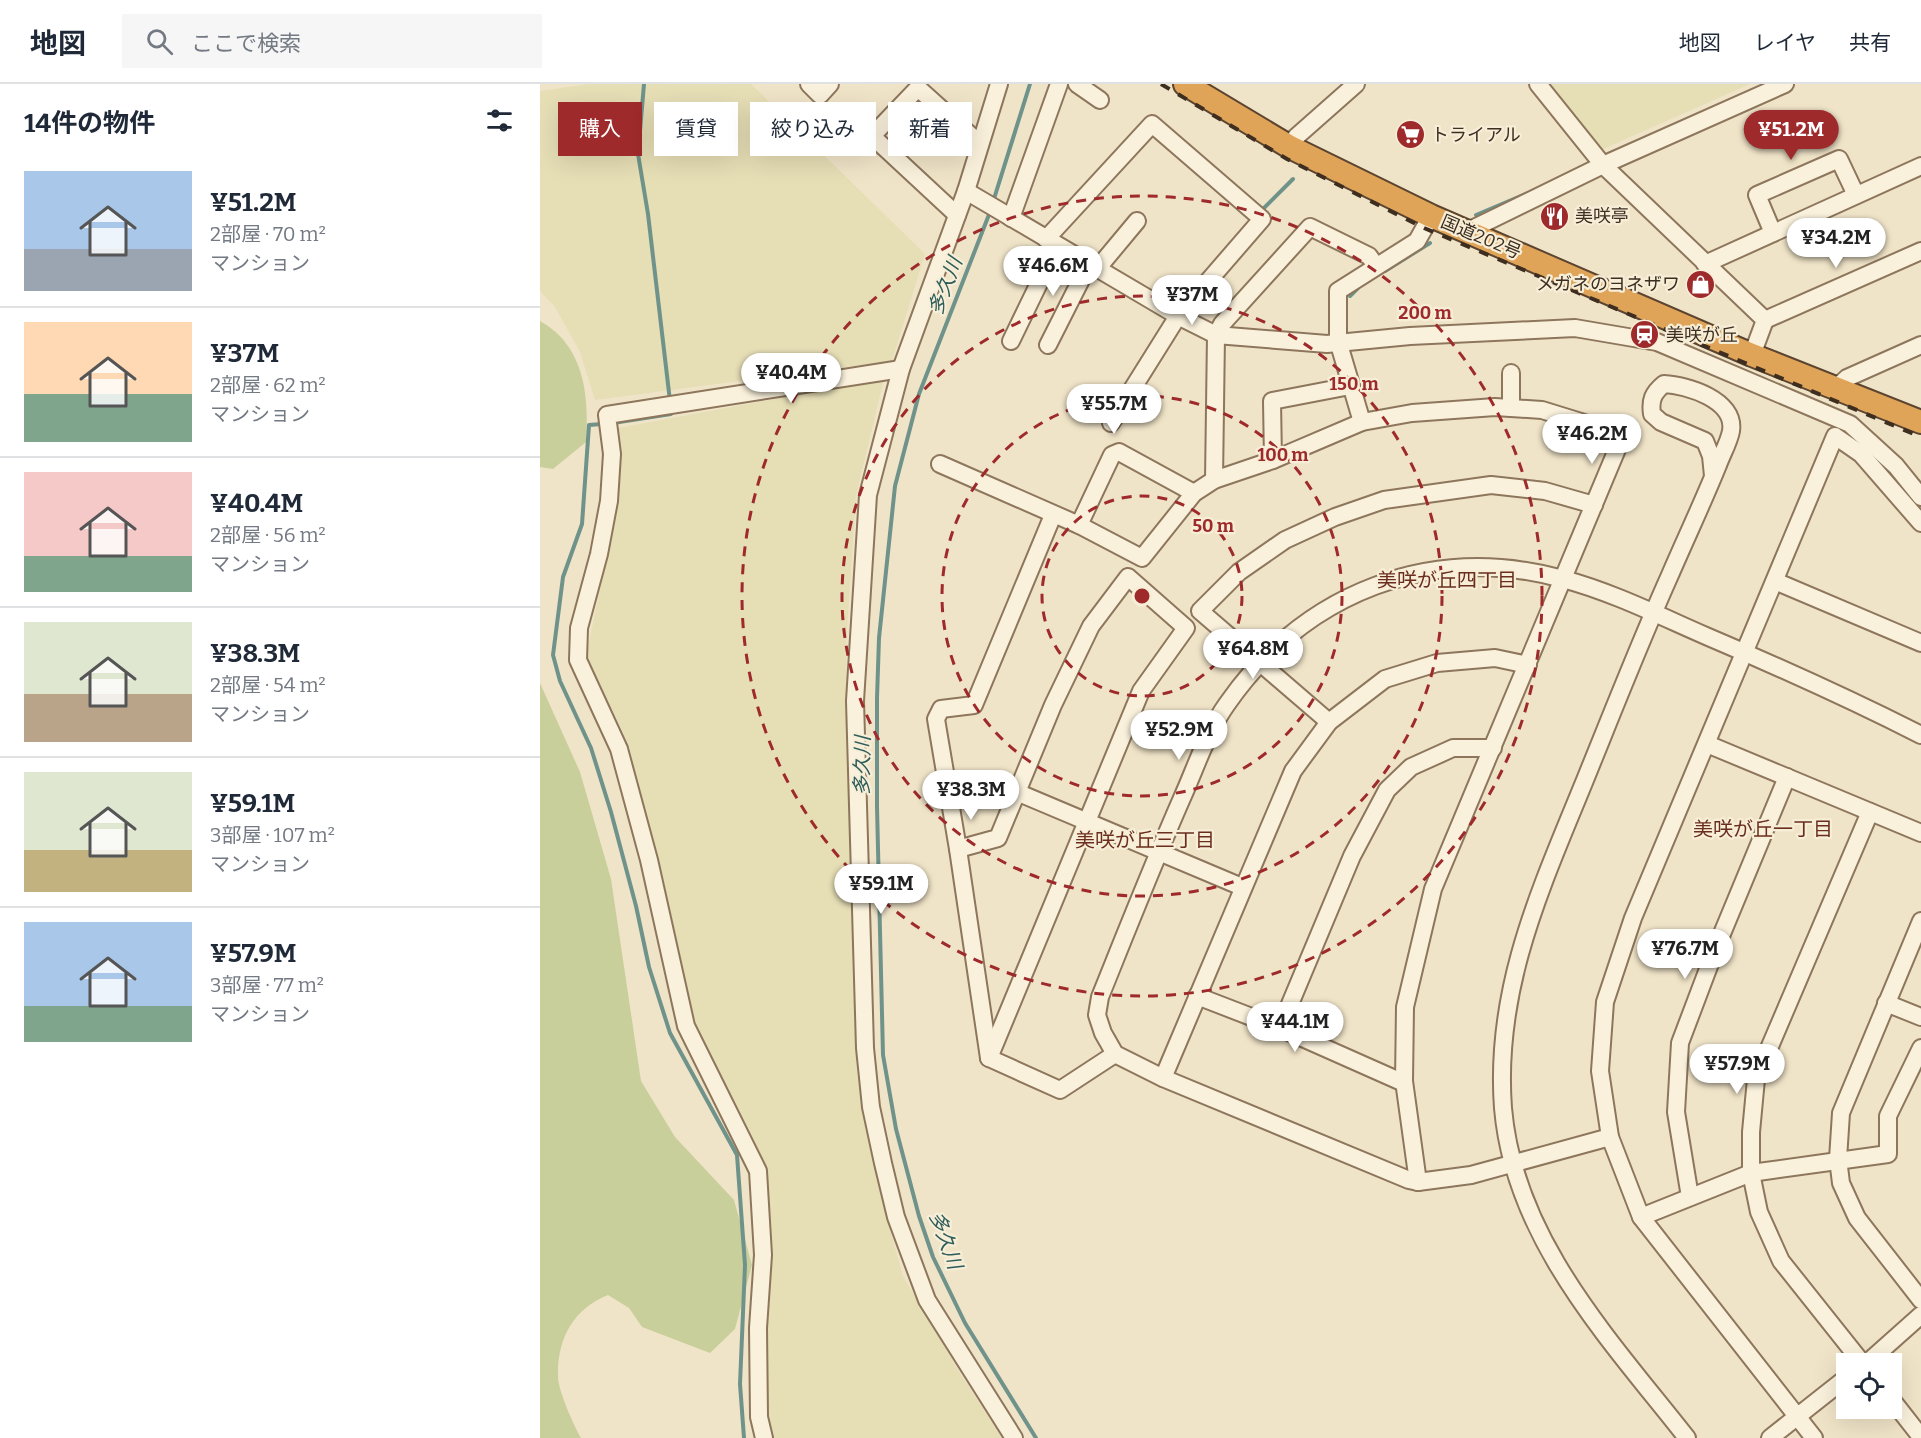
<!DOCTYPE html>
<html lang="ja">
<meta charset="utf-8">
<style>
:root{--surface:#fff;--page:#f6f6f7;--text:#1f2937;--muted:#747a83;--line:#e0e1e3;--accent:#9e2a2b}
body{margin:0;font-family:Bitter,"Noto Sans JP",serif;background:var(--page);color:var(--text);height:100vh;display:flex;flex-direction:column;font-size:22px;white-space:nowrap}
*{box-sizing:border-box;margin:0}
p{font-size:20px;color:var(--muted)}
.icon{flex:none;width:33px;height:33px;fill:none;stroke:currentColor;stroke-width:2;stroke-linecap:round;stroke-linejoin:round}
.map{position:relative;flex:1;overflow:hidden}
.drawer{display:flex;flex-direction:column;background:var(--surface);width:540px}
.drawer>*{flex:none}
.banner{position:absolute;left:18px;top:18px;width:570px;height:54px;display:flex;gap:12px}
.tools{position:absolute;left:1296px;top:1269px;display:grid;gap:12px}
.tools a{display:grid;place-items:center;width:66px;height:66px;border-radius:0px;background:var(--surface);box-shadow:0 6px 24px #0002;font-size:30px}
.price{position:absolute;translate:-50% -51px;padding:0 14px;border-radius:21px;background:#fff;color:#222;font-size:20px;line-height:39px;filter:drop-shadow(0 2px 3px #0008)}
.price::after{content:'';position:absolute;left:50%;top:36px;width:18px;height:14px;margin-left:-9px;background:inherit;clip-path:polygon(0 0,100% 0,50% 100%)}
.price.on{background:var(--accent);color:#fff}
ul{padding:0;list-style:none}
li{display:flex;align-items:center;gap:18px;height:150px;padding:0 24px}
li+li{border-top:2px solid var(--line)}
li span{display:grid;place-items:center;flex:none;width:168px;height:120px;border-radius:0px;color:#555}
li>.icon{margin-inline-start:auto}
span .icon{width:72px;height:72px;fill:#fffc;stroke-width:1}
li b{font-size:26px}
h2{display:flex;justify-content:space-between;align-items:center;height:72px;padding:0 24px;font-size:26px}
.chip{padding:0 21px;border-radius:0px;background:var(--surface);box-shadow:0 6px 24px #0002;font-size:21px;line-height:54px}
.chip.on{background:var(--accent);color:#fff}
header{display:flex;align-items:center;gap:36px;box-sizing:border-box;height:84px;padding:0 30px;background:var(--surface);border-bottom:2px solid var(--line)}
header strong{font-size:28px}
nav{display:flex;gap:33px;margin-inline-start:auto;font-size:21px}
.search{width:420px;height:54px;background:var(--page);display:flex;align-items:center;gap:15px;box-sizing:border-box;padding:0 21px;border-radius:0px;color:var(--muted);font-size:22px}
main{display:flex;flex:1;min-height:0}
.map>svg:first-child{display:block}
.farmland{fill:#e6deb5}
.green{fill:#c9cf9b}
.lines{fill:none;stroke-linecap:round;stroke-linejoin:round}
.stream{stroke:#6f938a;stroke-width:4}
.minor-casing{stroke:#8d765c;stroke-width:20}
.highway-casing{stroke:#5b4430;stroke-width:26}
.minor{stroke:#faf1dc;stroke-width:16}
.highway{stroke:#e0a458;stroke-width:22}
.rail{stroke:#3d2e20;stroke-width:4;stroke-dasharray:10 10;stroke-linecap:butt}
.ring{fill:none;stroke:#9e2a2b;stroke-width:3;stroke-dasharray:10 8}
.labels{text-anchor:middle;stroke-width:4.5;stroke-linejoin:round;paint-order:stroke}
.poi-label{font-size:18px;fill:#3d2e20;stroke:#f7eed8;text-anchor:start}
.street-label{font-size:18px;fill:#3d2e20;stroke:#f7eed8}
.water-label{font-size:20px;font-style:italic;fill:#2f5d5a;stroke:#f7eed8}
.neighbourhood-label{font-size:20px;fill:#6b2e1e;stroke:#f7eed8}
.centre{fill:#9e2a2b;stroke:#f7eed8;stroke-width:3}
.ring-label{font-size:18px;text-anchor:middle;font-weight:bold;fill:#9e2a2b;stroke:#f7eed8;stroke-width:4.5;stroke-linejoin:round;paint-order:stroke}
</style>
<header>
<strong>地図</strong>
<div class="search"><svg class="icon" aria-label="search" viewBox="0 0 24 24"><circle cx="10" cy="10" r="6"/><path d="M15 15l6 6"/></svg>ここで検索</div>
<nav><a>地図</a><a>レイヤ</a><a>共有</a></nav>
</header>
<main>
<section class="drawer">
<h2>14件の物件<svg class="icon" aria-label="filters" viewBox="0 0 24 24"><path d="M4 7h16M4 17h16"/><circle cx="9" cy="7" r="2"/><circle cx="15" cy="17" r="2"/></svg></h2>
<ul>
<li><span style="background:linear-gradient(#a9c7e8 65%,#9aa5b1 0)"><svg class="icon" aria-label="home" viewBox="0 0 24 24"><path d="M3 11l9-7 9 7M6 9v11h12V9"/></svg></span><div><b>¥51.2M</b><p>2部屋 · 70 m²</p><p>マンション</p></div></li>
<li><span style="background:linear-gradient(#ffd9b3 60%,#7fa58c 0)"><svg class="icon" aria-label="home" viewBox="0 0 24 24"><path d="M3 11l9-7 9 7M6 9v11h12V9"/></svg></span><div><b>¥37M</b><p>2部屋 · 62 m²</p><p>マンション</p></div></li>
<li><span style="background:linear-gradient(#f6c9c9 70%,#7fa58c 0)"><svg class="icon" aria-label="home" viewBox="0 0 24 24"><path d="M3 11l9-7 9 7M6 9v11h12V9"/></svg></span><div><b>¥40.4M</b><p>2部屋 · 56 m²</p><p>マンション</p></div></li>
<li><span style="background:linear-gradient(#dfe7d0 60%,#b9a48a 0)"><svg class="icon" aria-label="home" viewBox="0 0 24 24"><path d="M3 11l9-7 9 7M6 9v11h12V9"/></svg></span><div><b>¥38.3M</b><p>2部屋 · 54 m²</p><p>マンション</p></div></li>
<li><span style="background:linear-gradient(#dfe7d0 65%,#c2b280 0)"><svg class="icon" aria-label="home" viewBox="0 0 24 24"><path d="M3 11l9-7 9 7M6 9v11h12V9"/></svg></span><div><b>¥59.1M</b><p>3部屋 · 107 m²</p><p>マンション</p></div></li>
<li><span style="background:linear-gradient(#a9c7e8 70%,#7fa58c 0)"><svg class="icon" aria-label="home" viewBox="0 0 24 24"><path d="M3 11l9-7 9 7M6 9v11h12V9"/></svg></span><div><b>¥57.9M</b><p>3部屋 · 77 m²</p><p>マンション</p></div></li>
</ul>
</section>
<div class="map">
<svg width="1381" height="1354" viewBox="0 0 1381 1354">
<rect width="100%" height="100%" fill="#f0e4c8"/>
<g class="farmland">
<polygon points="48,0 211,0 385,170 352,277 55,316 40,268 15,223 0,207 0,7"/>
<polygon points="1007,0 1210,0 1061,66"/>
<polygon points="344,295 316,412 306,562 317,991 339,1106 363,1192 421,1291 462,1354 232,1354 226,1321 229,1155 225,1085 155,948 114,763 85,652 46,572 68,468 79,372 78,344"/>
</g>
<g class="green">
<path d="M0,237C45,262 49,313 46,358L13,385L0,383Z"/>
<path d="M0,599L40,688L71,795L101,997L135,1053L194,1116L212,1181L195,1245L170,1269L102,1243L89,1224L68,1211C33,1225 17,1255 18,1293C18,1306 34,1342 41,1354H0Z"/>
</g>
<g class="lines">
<g class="stream">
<polyline points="104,0 98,70 108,130 130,317"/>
<polyline points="453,118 490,0"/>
<polyline points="450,128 379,310 355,402 339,554 337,614 337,723 343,971 356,1045 379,1132 393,1173 425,1239 496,1354"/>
<polyline points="720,128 753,95"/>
<polyline points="936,131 988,109"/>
<polyline points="845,187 890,159"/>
<polyline points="810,212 818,204"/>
<polyline points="635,222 644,212"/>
<polyline points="73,339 131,330 131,325"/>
<polyline points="62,340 49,341 42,440 23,493 13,571 20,597 51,664 71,728 96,822 109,883 130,949 197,1071 205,1181 200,1300 204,1354"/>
</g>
<defs>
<g id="minor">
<polyline points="269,0 280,11 290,0"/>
<polyline points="459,0 426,107 361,285 328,411 315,617 325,964 331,1023 343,1079 356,1133 387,1216 474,1354"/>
<polyline points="537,0 560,16"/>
<polyline points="998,0 1063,81 1225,236 1212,271"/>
<polyline points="750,63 756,53 816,0"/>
<polyline points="426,107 638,232 676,251 787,260 870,252 1035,244 1117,258 1310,340 1356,382 1381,413"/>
<polyline points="417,131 332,52 378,4 440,60"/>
<polyline points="471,134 519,0"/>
<polyline points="928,147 1063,81 1245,0"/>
<polyline points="1233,149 1217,111 1299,75 1316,111"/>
<polyline points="506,155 612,40 722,135 638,232 571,339"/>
<polyline points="1165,180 1381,82"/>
<polyline points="557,185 597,137"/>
<polyline points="1225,236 1381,167"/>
<polyline points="471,257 517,162"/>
<polyline points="508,261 549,180"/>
<polyline points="1295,305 1307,294 1381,261"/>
<polyline points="971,324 971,289"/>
<polyline points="822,338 798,257 798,207 877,157 891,132"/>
<polyline points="733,376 732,317 810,302"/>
<polyline points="400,380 539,441 602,474 654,409 674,396 733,376 822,338 872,329 955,323 1002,326 1083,351 893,805 865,923 864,997 878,1098"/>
<polyline points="674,396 676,251 682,240 770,143 829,172 836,182"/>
<polyline points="513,431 434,621 401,625 396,635 418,765 449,974 520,1006 575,970"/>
<polyline points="539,441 572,371 579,368 654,409"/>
<polyline points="1235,497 1381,559"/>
<polyline points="789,638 660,527 699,488 745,456 795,433 844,416 951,401 1005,407 1054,421"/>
<polyline points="1167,660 1381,749"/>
<polyline points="479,709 702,803"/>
<polyline points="418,765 458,754 513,621 551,542 588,493 646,544 601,607 449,974"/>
<polyline points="1381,837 1301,1029 1298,1075 1301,1099 1317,1134 1381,1216"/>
<polyline points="657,912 740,944 864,999"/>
<polyline points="1346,919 1381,933"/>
<polyline points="740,944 812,772 847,706 871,683 913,664 953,664"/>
<polyline points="623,994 753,687 789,638 845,595 897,579 955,574 988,581"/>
<path d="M1070,1053L931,1091L878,1098L869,1096L623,994L575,970L563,949L557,931L560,913C587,846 613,780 642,714C656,683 667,648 687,620C765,508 891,459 1023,495C1072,508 1120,532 1166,552C1239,583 1310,615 1381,651"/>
<polyline points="1150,1113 1136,1028 1140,959 1174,869 1247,693"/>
<polyline points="1101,1133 1211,1089 1348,1070 1348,1032 1381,964"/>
<polyline points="1323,1280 1241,1177 1219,1128 1211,1089 1211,1048 1216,995 1330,728"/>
<polyline points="1326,1280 1381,1231"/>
<polyline points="1352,1316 1381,1353"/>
<polyline points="224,1354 219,1333 218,1244 223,1171 218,1087 146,942 109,776 79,665 38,576 39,544 59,470 69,417 72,370 67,331 361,285"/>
<path d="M1147,1354C1070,1256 974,1155 963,1024C954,904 1001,804 1045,696C1073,627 1100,558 1130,491C1146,454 1163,418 1178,381C1182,370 1189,358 1191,347C1196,316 1147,301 1124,300C1113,309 1110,316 1112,330L1121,338L1165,357L1171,372L1173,392"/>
<polyline points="1230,1354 1306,1294"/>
<polyline points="1274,1354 1101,1133 1070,1053 1060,987 1065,918 1093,834 1295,352 1321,370 1381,439"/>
</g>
<polyline id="highway" points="645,0 750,63 891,132 1212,271 1381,338"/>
</defs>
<use href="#minor" class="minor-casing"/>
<use href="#highway" class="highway-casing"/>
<use href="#minor" class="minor"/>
<use href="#highway" class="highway"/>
<polyline class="rail" points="621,0 747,75 884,144 1381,353"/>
</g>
<g class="ring">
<circle cx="602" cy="512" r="100"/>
<circle cx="602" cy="512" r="200"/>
<circle cx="602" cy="512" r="300"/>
<circle cx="602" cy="512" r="400"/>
</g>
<defs>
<symbol id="supermarket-disc" viewBox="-11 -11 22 22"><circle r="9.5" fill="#9e2a2b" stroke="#f7eed8"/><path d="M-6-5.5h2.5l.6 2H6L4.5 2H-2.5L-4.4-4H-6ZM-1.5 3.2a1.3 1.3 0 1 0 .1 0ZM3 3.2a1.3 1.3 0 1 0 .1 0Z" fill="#fff"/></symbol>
<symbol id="restaurant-disc" viewBox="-11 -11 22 22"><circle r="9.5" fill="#9e2a2b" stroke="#f7eed8"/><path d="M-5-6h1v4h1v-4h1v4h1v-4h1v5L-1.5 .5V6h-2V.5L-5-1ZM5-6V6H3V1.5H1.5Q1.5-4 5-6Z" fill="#fff"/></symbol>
<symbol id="shop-disc" viewBox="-11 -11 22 22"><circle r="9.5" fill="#9e2a2b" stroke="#f7eed8"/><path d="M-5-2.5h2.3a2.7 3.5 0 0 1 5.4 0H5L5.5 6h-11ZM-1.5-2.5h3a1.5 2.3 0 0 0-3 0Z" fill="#fff"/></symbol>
<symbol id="station-disc" viewBox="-11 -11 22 22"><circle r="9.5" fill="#9e2a2b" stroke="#f7eed8"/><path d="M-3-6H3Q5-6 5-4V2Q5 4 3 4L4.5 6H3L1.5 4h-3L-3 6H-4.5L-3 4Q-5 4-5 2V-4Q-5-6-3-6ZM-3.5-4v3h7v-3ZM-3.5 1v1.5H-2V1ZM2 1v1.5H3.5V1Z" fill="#fff"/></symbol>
</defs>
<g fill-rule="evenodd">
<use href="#supermarket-disc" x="854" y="34" width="33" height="33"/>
<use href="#restaurant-disc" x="998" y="116" width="33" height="33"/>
<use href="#shop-disc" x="1144" y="184" width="33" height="33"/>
<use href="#station-disc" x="1088" y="234" width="33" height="33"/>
</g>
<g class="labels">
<g class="poi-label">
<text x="891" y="57">トライアル</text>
<text x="1035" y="138">美咲亭</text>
<text x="1140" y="206" text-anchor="end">メガネのヨネザワ</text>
<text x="1126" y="257">美咲が丘</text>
</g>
<g class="street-label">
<text transform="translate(941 153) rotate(23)" y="6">国道202号</text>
</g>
<g class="water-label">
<text transform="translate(405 202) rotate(-69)" y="7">多久川</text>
<text transform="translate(322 682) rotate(-89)" y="7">多久川</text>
<text transform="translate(406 1156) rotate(70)" y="7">多久川</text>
</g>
<g class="neighbourhood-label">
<text x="907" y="503">美咲が丘四丁目</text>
<text x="1223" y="752">美咲が丘一丁目</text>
<text x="605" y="763">美咲が丘三丁目</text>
</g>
</g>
<circle cx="602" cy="512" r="9" class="centre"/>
<g class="ring-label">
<text x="885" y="235">200 m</text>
<text x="814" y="306">150 m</text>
<text x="743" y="377">100 m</text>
<text x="673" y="448">50 m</text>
</g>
</svg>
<div class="tools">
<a><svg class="icon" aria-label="locate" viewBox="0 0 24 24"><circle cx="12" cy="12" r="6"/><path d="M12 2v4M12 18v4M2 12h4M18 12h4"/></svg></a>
</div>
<b class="price on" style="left:1251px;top:77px">¥51.2M</b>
<b class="price" style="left:1296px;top:185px">¥34.2M</b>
<b class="price" style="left:513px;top:213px">¥46.6M</b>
<b class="price" style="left:652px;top:242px">¥37M</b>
<b class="price" style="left:251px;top:320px">¥40.4M</b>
<b class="price" style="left:574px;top:351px">¥55.7M</b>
<b class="price" style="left:1052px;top:381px">¥46.2M</b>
<b class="price" style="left:713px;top:596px">¥64.8M</b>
<b class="price" style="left:639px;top:677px">¥52.9M</b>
<b class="price" style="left:431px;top:737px">¥38.3M</b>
<b class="price" style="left:341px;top:831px">¥59.1M</b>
<b class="price" style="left:1145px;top:896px">¥76.7M</b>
<b class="price" style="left:755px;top:969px">¥44.1M</b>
<b class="price" style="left:1197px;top:1011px">¥57.9M</b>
<div class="banner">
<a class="chip on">購入</a>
<a class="chip">賃貸</a>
<a class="chip">絞り込み</a>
<a class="chip">新着</a>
</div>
</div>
</main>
